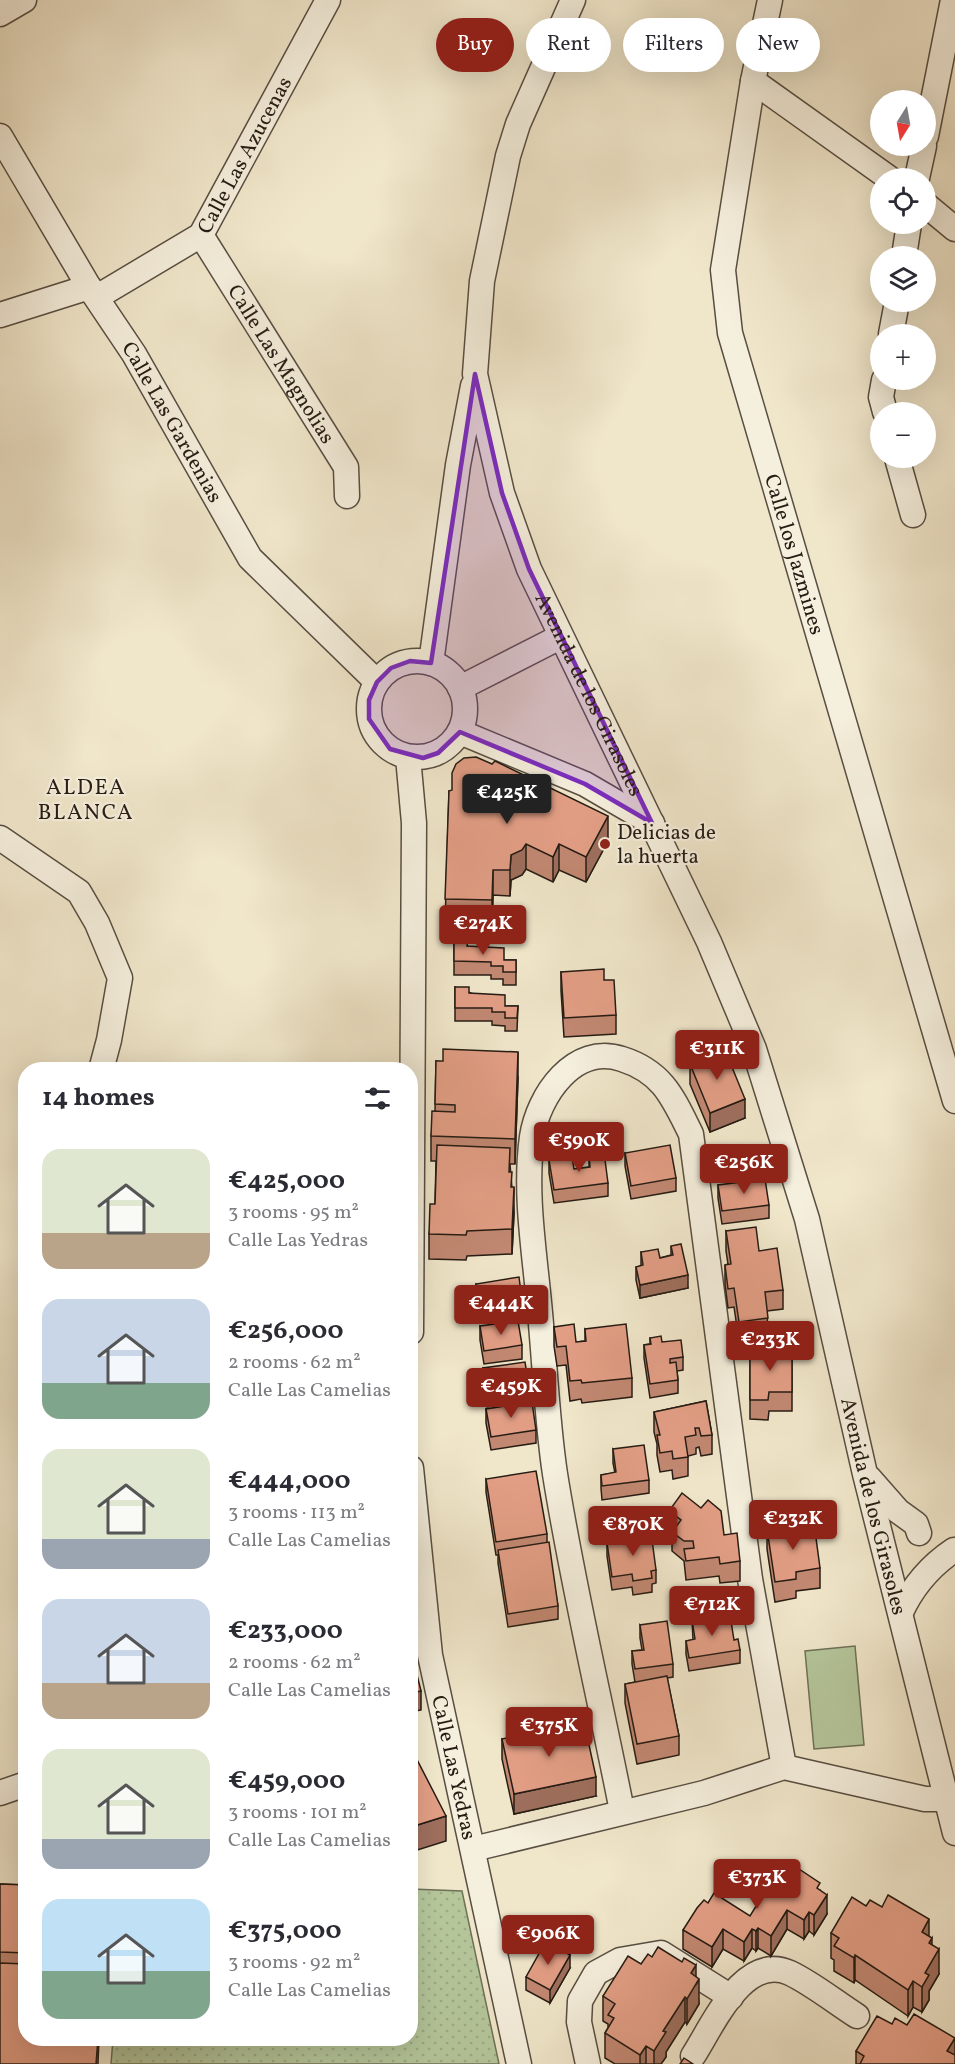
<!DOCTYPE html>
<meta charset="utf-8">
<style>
:root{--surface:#fff;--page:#f2f2f3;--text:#2b2b33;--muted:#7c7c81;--accent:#8f2418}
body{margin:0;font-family:Vollkorn,serif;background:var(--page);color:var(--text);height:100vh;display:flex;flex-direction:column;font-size:22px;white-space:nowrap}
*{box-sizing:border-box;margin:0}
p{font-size:20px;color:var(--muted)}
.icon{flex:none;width:33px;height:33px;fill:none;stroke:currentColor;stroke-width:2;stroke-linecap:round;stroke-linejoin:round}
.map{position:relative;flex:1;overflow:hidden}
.sheet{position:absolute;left:18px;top:1062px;width:400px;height:984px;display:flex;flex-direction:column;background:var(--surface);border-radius:24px;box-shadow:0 6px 24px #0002}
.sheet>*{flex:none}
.hud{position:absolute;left:436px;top:18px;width:428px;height:54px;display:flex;gap:12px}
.needle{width:39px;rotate:191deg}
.tools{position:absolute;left:870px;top:90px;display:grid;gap:12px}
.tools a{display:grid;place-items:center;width:66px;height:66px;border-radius:50%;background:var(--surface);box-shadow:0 6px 24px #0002;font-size:30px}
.price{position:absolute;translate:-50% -51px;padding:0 14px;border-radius:6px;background:var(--accent);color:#fff;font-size:20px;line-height:39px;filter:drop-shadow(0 2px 3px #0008)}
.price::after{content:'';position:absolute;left:50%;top:36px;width:18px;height:14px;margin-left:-9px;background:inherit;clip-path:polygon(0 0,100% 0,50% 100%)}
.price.active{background:#222;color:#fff}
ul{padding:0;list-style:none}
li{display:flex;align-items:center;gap:18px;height:150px;padding:0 24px}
li span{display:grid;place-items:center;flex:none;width:168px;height:120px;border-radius:18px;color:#555}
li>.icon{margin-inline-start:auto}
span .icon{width:72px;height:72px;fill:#fffc;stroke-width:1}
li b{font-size:26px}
h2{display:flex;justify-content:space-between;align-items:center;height:72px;padding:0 24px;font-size:26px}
.chip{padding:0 21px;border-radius:27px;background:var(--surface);box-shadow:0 6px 24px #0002;font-size:21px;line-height:54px}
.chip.active{background:var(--accent);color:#fff}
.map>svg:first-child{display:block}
.grass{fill:url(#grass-dots);stroke:#6e7158;stroke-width:1.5}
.park{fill:#b5c69b;stroke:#6e7158;stroke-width:1.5}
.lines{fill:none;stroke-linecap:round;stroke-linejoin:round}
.minor-casing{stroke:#584e42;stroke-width:27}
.minor{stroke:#f5efdd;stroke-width:24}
.wall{fill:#c28872;stroke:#261c14;stroke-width:1.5}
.shaded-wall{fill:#9e6f5d;stroke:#261c14;stroke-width:1.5}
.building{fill:#e29e85;stroke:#261c14;stroke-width:1.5}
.marked{fill:#7b2cbf;fill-opacity:0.2;stroke:#7b2cbf;stroke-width:4.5;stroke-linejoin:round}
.poi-dot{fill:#8f2418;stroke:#f5efdd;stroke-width:2}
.labels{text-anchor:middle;stroke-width:4.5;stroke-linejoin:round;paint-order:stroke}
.street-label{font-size:21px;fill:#261c14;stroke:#f5efdd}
.poi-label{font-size:21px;fill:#261c14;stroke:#f5efdd;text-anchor:start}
.neighbourhood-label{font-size:22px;letter-spacing:1.5px;fill:#261c14;stroke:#f5efdd}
</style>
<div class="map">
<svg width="955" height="2064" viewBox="0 0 955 2064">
<defs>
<pattern id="grass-dots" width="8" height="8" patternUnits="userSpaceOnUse" patternTransform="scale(1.5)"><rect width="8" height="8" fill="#b5c69b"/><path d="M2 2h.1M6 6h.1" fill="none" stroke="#9caa85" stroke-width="1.8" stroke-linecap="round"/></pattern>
</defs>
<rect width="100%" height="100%" fill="#f0e6ca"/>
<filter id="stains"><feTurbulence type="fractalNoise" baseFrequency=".00333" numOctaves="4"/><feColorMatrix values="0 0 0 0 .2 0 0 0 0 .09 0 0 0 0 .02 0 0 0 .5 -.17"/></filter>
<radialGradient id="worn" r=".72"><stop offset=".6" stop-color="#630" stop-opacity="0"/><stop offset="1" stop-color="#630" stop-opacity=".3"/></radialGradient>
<polygon class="grass" points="411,1889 462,1891 499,2064 111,2064 113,2039 411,2038"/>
<polygon class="park" points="855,1646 864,1745 814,1749 805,1651"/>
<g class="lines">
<defs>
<g id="minor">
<path id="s1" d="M573,0L518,124L508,156L482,281L475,374L502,493L529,569L709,942L754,1049L807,1219L865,1474L955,1833"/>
<path id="s2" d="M770,0L753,81L723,270L730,333L955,1101"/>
<polyline points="0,14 24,0"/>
<polyline points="753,81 889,178"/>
<path id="s3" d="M0,136L89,287L134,354L250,558L377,682"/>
<polyline points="926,136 953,0"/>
<polyline points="917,178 924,146"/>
<polyline points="926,205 955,229"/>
<path id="s4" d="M201,235L346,467L347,496"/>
<polyline points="904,256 909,224"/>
<path id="s5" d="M97,297L201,235L328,0"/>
<polyline points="0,315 89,287"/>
<polyline points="891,334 897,302"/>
<polyline points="884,380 881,397 885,412"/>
<polyline points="897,458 913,515"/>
<circle cx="417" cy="709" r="48"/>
<polyline points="431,663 458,465 473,386"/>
<polyline points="460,688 560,637"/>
<polyline points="460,732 585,784 652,823"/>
<polyline points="408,757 414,823 411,1332"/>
<polyline points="0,838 79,892 97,923 120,978 109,1040 101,1070"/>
<path id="s6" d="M411,1468L430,1655L519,2064"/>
<polyline points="869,1478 898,1511 916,1524 919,1533"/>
<path d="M901,1612C913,1586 930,1566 954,1550"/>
<polyline points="0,1793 26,1784"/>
<path d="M622,1811C600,1699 573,1587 555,1474C547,1421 545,1366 540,1313C535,1255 524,1194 532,1137C538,1096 574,1043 622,1059C663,1072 673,1098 691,1134L750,1579L784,1767"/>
<polyline points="473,1849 704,1793 784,1767 925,1799 947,1799"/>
<path d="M693,2056C713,2025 744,1952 790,1973C813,1984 835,2002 857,2016"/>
<polyline points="588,2064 579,2022 580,2001 596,1973 620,1960 661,1953 731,1997"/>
</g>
</defs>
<use href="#minor" class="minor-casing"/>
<use href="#minor" class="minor"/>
</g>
<g class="wall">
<polygon points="449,791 608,841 586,882 559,870 553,882 526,869 522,875 511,880 510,896 493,895 492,926 445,924"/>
<polygon points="454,941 504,960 516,960 516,985 503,985 503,979 491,979 491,975 454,975"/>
<polygon points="561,972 604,980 616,1015 616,1034 564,1037 561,991"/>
<polygon points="455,987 505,1006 518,1006 517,1031 505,1031 505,1026 492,1025 492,1021 455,1021"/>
<polygon points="436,1061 518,1077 515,1164 510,1164 514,1213 512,1254 467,1256 466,1260 429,1259 429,1234 435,1204 436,1161 431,1161 431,1136 435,1111"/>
<polygon points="690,1064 745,1118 710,1132 690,1084"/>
<polygon points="625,1153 676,1178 676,1191 631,1199 625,1166"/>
<polygon points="589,1155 608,1183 608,1196 554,1203 549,1173 549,1160 574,1169 589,1167"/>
<polygon points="718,1185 769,1205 769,1218 722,1224 718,1198"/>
<polygon points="726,1231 783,1290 783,1309 767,1311 768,1337 739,1341 734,1307 728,1308 725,1284 725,1265 728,1264 726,1251"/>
<polygon points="671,1246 688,1288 640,1298 636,1280 636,1267 641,1266 641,1252 660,1258 671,1255"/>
<polygon points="476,1284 522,1301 522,1314 480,1320 476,1297"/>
<polygon points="480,1326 522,1345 522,1359 484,1364 480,1340"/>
<polygon points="554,1327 576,1342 585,1341 585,1329 632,1378 632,1397 582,1403 581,1399 570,1401 566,1365 557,1366 554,1346"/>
<polygon points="650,1338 662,1342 683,1357 683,1370 677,1371 678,1380 678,1393 650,1398 644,1358 644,1345 650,1344"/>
<polygon points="750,1348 792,1348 792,1411 769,1411 768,1420 750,1419"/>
<polygon points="483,1368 529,1388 529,1401 487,1407 483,1382"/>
<polygon points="706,1401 712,1435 712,1454 701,1456 699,1447 696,1448 696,1454 688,1456 688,1476 673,1479 672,1470 660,1472 657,1455 657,1444 654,1432 654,1412"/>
<polygon points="486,1409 536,1430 536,1443 491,1450 486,1423"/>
<polygon points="613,1449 649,1480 649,1493 602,1500 601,1488 601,1475 615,1473 613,1463"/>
<polygon points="486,1479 547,1534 547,1543 558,1606 558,1619 508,1627 498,1563 498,1555 496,1555 486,1492"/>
<polygon points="669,1511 740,1561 740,1581 720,1583 719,1576 686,1580 684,1561 672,1551 672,1533 669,1530"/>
<polygon points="767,1529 820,1568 820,1588 796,1591 796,1598 775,1602 767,1549"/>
<polygon points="625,1535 656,1570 656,1583 652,1584 652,1592 633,1595 632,1587 612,1590 607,1556 607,1543 625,1540"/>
<polygon points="692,1620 734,1640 740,1650 740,1663 689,1671 686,1654 686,1641 693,1640"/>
<polygon points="640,1625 673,1664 673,1677 667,1678 679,1736 679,1755 637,1764 625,1703 625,1684 635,1682 632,1664 632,1651 642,1650 640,1638"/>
<polygon points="502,1739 596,1796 514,1814 502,1759"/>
<polygon points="0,1884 26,1885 26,2038 0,2064"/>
<polygon points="785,1884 820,1890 827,1914 814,1935 809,1931 804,1939 787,1929 771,1956 758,1948 756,1951 752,1948 744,1961 723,1949 712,1967 683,1949 683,1930 708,1903 750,1916"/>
<polygon points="866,1906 929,1937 939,1974 929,1991 929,2000 922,2012 913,2007 908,2016 855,1980 854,1983 834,1971 834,1960 831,1958 831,1933"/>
<polygon points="652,1957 696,1977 699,2004 687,2024 685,2022 666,2052 666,2057 661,2064 615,2064 605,2058 605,2033 608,2028 608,2024 603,2021 603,1996 641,1964"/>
<polygon points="570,1968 550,2003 526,1990 526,1977"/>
<polygon points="892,2024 907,2025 955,2038 955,2064 856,2064 856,2051"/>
</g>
<g class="shaded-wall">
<polygon points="608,816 608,841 586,882 586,857"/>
<polygon points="526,844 526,869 522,875 511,880 510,896 510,870 511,855"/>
<polygon points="559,844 559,870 553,882 553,857"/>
<polygon points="493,870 493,895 492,926 492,900"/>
<polygon points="518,1052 518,1077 515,1164 515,1139"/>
<polygon points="745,1099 745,1118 710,1132 710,1113"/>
<polygon points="514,1187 514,1213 512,1254 512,1229"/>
<polygon points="688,1275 688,1288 640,1298 640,1285"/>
<polygon points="421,1691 421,1710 411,1712 411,1693"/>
<polygon points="596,1777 596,1796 514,1814 514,1794"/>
<polygon points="446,1816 446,1841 411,1852 411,1827"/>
<polygon points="827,1895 827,1914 814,1935 814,1915"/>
<polygon points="787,1910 787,1929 771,1956 771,1936"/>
<polygon points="809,1912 809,1931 804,1939 804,1920"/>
<polygon points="929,1919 929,1943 932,1938 932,1960 939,1949 939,1974 929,1991 929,2000 922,2012 922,1932"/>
<polygon points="758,1928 758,1948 756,1951 756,1931"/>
<polygon points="723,1929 723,1949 712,1967 712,1947"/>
<polygon points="752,1929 752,1948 744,1961 744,1942"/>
<polygon points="570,1955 570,1968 550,2003 550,1990"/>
<polygon points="855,1955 855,1980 854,1983 854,1958"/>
<polygon points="696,1965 696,1985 699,1979 699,2004 687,2024 687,1999 691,1973"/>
<polygon points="913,1981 913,2007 908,2016 908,1990"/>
<polygon points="685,1997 685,2022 666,2052 666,2057 661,2064 654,2064 654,2051 663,2031"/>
<polygon points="98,2038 99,2038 98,2064 96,2064"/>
<polygon points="955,2038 955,2061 947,2051"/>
<polygon points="646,2046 646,2064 640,2064 640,2055"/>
</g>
<g class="building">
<polygon points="476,757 492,764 495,761 608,816 586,857 559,844 553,857 526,844 522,850 511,855 510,870 493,870 492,900 445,899 449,791 452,790 452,773 456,764 464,758"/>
<polygon points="468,940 467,946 504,948 504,960 516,960 516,972 503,972 503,966 491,966 491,962 454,961 454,941"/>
<polygon points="604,969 604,980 614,980 616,1015 564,1018 561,972"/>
<polygon points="455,987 469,987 469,993 505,995 505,1006 518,1006 517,1018 505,1018 505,1012 492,1012 492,1008 455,1008"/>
<polygon points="443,1049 518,1052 515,1139 431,1136 432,1111 455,1112 455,1105 435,1104 436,1061 443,1061"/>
<polygon points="725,1050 745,1099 710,1113 690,1064"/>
<polygon points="437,1145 510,1148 509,1172 512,1172 511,1187 514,1187 512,1229 467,1231 466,1235 429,1234 430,1204 435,1204"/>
<polygon points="670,1145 676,1178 631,1186 625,1153"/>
<polygon points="604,1152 608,1183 554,1190 549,1160 572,1157 574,1169 590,1167 589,1155"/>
<polygon points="765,1179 769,1205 722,1211 718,1185"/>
<polygon points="756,1227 759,1251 777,1248 783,1290 765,1292 768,1318 739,1322 734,1288 728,1289 725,1265 731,1264 726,1231"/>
<polygon points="681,1244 688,1275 640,1285 636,1267 643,1265 641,1252 658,1249 660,1258 673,1255 671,1246"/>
<polygon points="519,1277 522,1301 480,1307 476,1284"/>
<polygon points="518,1321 522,1345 484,1351 480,1326"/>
<polygon points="574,1324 576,1342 586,1341 585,1329 626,1324 632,1378 582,1383 581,1380 570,1381 566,1346 557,1347 554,1327"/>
<polygon points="661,1336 662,1342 681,1340 683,1357 670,1359 670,1363 676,1362 678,1380 650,1384 644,1345 651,1344 650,1338"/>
<polygon points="750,1348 792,1348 792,1392 769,1392 768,1400 750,1400"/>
<polygon points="525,1362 529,1388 487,1394 483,1368"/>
<polygon points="706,1401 712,1435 701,1436 699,1428 695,1428 696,1435 685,1437 688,1457 673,1459 672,1451 660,1453 657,1435 660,1435 654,1412"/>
<polygon points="532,1402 536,1430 491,1437 486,1409"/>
<polygon points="644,1445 649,1480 602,1486 601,1475 616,1472 613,1449"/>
<polygon points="536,1471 547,1534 496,1542 486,1479"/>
<polygon points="682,1493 701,1508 708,1500 721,1511 724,1535 737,1533 740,1561 720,1564 719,1557 686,1561 684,1549 694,1548 693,1541 684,1541 672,1532 681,1520 669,1511"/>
<polygon points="814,1523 820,1568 796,1572 796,1579 775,1582 767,1529"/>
<polygon points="651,1532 656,1570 651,1571 652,1578 633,1581 632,1574 612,1577 607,1543 626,1540 625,1535"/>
<polygon points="549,1542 558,1606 508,1614 498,1550"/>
<polygon points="730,1615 734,1640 738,1639 740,1650 689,1658 686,1641 695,1639 692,1620"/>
<polygon points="667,1621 673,1664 635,1669 632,1651 644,1650 640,1625"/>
<polygon points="411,1651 421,1691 411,1693"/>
<polygon points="667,1676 679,1736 637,1744 625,1684"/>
<polygon points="584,1722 596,1777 514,1794 502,1739"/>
<polygon points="411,1748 446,1816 411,1827"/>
<polygon points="796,1867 820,1883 817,1888 827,1895 814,1915 809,1912 804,1920 787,1910 771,1936 758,1928 756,1931 752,1929 744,1942 723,1929 712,1947 683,1930 697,1908 704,1900 708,1903 714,1893 750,1916 774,1877 785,1884"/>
<polygon points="0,1884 26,1885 26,1953 0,1952"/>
<polygon points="888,1895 929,1919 922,1932 932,1938 929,1943 939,1949 925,1973 929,1975 922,1987 913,1981 908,1990 855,1955 854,1958 834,1946 839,1938 831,1933 852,1897 866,1906 870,1900 882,1907"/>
<polygon points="546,1941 570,1955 550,1990 526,1977"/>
<polygon points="658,1947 682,1962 684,1958 696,1965 691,1973 699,1979 687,1999 685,1997 663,2031 666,2032 654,2051 646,2046 640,2055 605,2033 614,2018 608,2015 615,2004 603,1996 628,1956 641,1964 648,1954 652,1957"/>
<polygon points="0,1963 26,1964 26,2038 98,2038 96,2064 0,2064"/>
<polygon points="914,2014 955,2038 947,2051 955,2055 955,2064 860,2064 864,2056 856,2051 877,2016 892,2024 895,2018 907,2025"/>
<polygon points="684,2058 693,2064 680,2064"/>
</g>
<path class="marked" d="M475,374L502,493L529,569L652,823L585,784L460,732L438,753L423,758L390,749L369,719V700L377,682L391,668L410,661L431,663Z"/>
<circle class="poi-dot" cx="605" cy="844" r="6"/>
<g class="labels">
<g class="street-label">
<text dy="7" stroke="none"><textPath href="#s5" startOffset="212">Calle Las Azucenas</textPath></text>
<text dy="7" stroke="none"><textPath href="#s4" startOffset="152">Calle Las Magnolias</textPath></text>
<text dy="7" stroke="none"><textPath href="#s3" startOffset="334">Calle Las Gardenias</textPath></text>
<text dy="7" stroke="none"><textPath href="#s2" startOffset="568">Calle los Jazmines</textPath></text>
<text dy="7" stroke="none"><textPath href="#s1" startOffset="732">Avenida de los Girasoles</textPath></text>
<text dy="7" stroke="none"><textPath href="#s1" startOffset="1596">Avenida de los Girasoles</textPath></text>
<text dy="7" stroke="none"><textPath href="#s6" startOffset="303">Calle Las Yedras</textPath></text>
</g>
<g class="poi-label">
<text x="617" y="839">Delicias de<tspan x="617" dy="24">la huerta</tspan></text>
</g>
<g class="neighbourhood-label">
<text x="86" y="794">ALDEA<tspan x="86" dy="25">BLANCA</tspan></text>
</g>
</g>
<rect width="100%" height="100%" filter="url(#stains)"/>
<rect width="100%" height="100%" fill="url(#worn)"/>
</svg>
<div class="tools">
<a><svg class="needle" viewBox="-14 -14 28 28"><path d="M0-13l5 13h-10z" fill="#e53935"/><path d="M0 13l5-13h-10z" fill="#7c7c81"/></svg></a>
<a><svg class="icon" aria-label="locate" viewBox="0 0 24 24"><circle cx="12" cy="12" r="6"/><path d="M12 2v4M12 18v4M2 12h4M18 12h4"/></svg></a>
<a><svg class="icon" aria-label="layers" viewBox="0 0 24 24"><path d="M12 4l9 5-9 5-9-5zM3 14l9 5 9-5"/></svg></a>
<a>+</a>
<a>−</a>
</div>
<b class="price active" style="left:507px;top:825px">€425K</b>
<b class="price" style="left:483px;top:956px">€274K</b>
<b class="price" style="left:717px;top:1081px">€311K</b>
<b class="price" style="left:579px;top:1173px">€590K</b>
<b class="price" style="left:744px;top:1195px">€256K</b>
<b class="price" style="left:501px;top:1336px">€444K</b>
<b class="price" style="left:770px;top:1372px">€233K</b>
<b class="price" style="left:511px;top:1419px">€459K</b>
<b class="price" style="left:793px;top:1551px">€232K</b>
<b class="price" style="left:633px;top:1557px">€870K</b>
<b class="price" style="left:712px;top:1637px">€712K</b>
<b class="price" style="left:549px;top:1758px">€375K</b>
<b class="price" style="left:757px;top:1910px">€373K</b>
<b class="price" style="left:548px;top:1966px">€906K</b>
<div class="hud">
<a class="chip active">Buy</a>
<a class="chip">Rent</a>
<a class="chip">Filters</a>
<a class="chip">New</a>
</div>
<section class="sheet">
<h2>14 homes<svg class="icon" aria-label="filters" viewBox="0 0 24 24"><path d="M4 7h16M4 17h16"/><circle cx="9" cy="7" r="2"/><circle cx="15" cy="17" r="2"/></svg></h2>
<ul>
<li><span style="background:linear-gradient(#dfe7d0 70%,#b9a48a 0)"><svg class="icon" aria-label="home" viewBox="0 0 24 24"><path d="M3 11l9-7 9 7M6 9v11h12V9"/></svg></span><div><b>€425,000</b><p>3 rooms · 95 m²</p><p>Calle Las Yedras</p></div></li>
<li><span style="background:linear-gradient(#c9d6e8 70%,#7fa58c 0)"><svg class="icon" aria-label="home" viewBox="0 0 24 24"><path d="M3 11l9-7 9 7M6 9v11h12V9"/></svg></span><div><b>€256,000</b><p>2 rooms · 62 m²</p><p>Calle Las Camelias</p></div></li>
<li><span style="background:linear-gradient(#dfe7d0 75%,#9aa5b1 0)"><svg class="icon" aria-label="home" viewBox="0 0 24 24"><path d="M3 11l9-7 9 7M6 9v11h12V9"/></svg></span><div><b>€444,000</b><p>3 rooms · 113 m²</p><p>Calle Las Camelias</p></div></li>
<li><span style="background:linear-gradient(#c9d6e8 70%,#b9a48a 0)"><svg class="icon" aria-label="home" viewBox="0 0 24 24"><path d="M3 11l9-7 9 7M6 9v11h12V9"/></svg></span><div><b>€233,000</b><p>2 rooms · 62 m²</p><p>Calle Las Camelias</p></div></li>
<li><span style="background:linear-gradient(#dfe7d0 75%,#9aa5b1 0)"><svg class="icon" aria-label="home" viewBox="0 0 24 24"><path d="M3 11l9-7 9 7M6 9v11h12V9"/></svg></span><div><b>€459,000</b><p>3 rooms · 101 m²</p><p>Calle Las Camelias</p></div></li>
<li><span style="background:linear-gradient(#bfe0f5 60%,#7fa58c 0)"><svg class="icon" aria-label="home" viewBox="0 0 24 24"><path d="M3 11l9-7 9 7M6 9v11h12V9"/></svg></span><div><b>€375,000</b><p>3 rooms · 92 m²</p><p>Calle Las Camelias</p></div></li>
</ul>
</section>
</div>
